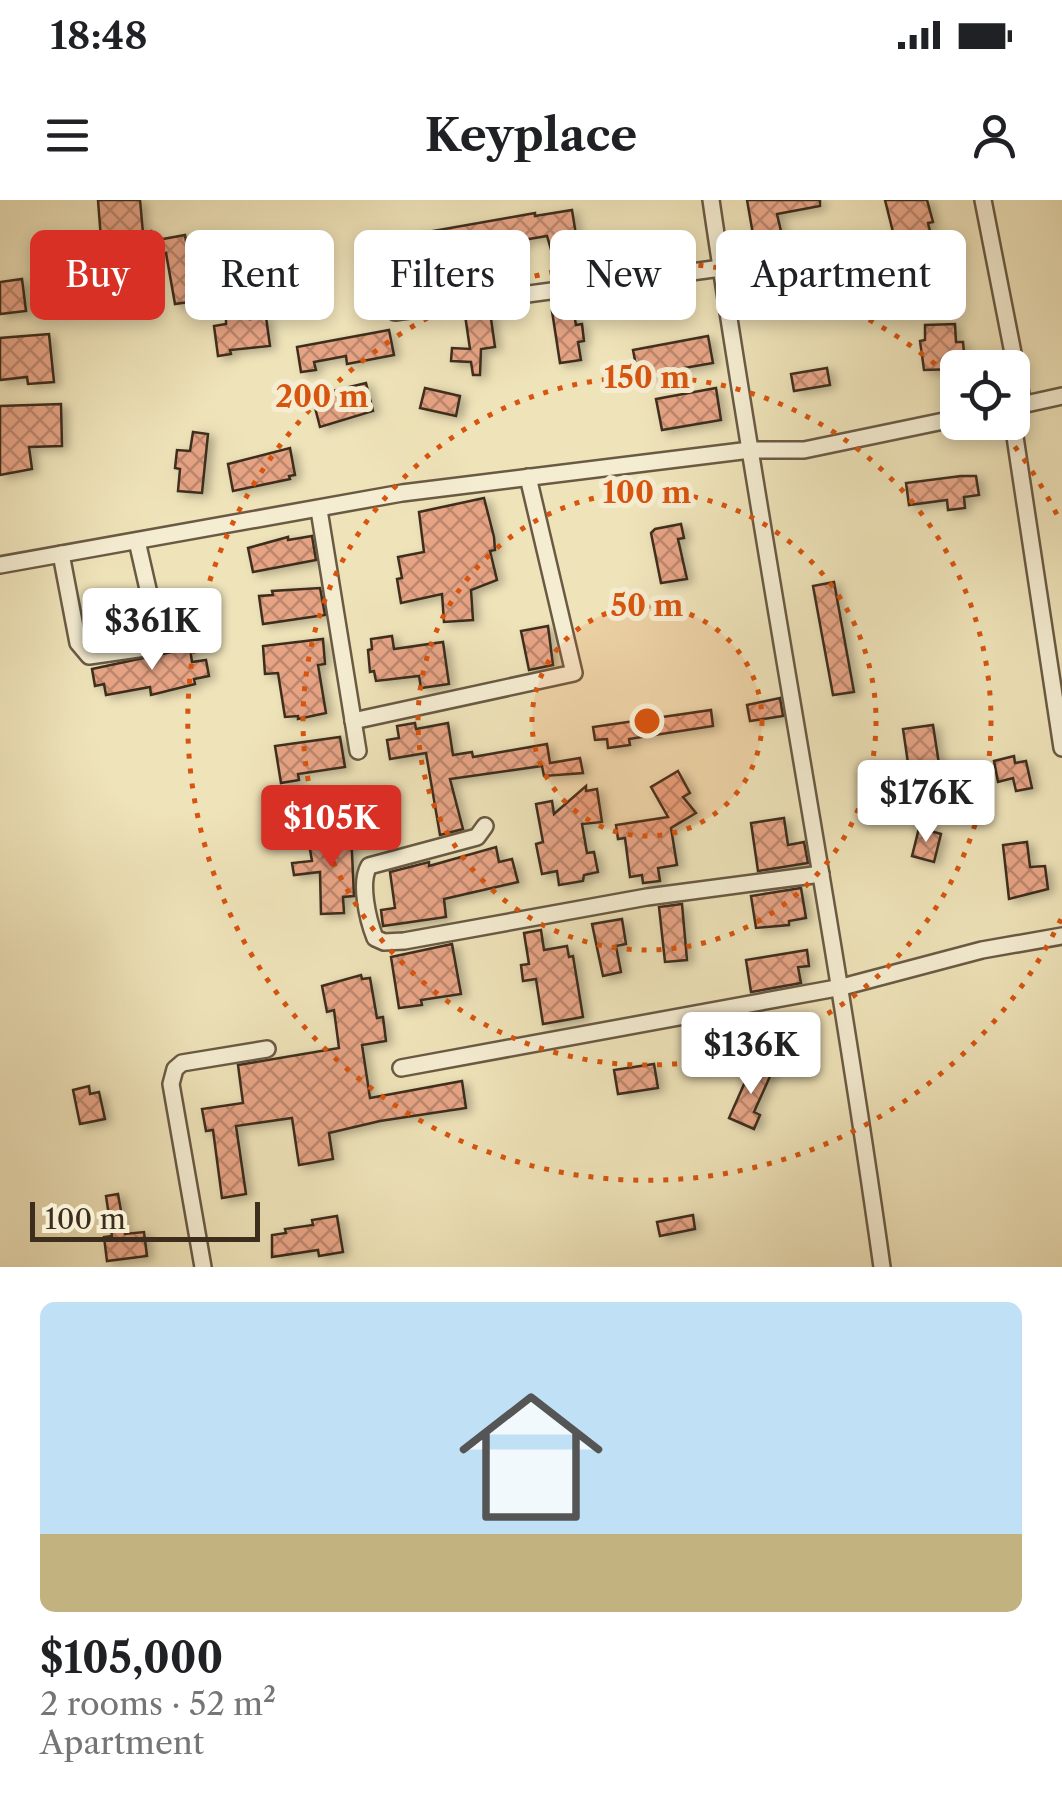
<!DOCTYPE html>
<meta charset="utf-8">
<style>
:root{--surface:#fff;--page:#f2f2f2;--text:#202124;--muted:#757577;--line:#e0e0e0;--accent:#d93025}
body{margin:0;font-family:"Libre Caslon Text",serif;background:var(--page);color:var(--text);height:100vh;display:flex;flex-direction:column;font-size:38px;white-space:nowrap}
*{box-sizing:border-box;margin:0}
p{font-size:32px;color:var(--muted)}
.icon{flex:none;width:55px;height:55px;fill:none;stroke:currentColor;stroke-width:2;stroke-linecap:round;stroke-linejoin:round}
.map{position:relative;height:1067px;overflow:hidden}
.details{display:flex;flex-direction:column;background:var(--surface);flex:1}
.details>*{flex:none}
.top-card{position:absolute;left:30px;top:30px;width:1002px;height:90px;display:flex;gap:20px}
.buttons{position:absolute;left:940px;top:150px;display:grid;gap:20px}
.buttons a{display:grid;place-items:center;width:90px;height:90px;border-radius:15px;background:var(--surface);box-shadow:0 5px 15px #0003;font-size:50px}
.scale{position:absolute;left:30px;bottom:25px;width:230px;box-sizing:border-box;padding-left:10px;border:5px solid #3d2d1d;border-top:0;font-size:28px;line-height:35px;white-space:nowrap;color:#3d2d1d;-webkit-text-stroke:8px #f5edd2;paint-order:stroke}
.price{position:absolute;translate:-50% -85px;padding:0 22px;border-radius:10px;background:#fff;color:#222;font-size:32px;line-height:65px;filter:drop-shadow(0 2px 5px #0008)}
.price::after{content:'';position:absolute;left:50%;top:60px;width:30px;height:22px;margin-left:-15px;background:inherit;clip-path:polygon(0 0,100% 0,50% 100%)}
.price.active{background:var(--accent);color:#fff}
ul{padding:0;list-style:none}
li{display:grid;align-content:center;gap:20px;height:530px;padding:0 40px}
li+li{border-top:2px solid var(--line)}
li span{display:grid;place-items:center;height:310px;border-radius:15px;color:#555}
li>.icon{margin-inline-start:auto}
span .icon{width:180px;height:180px;fill:#fffc;stroke-width:1}
li b{font-size:42px}
.tag{padding:0 35px;border-radius:15px;background:var(--surface);box-shadow:0 5px 15px #0003;font-size:35px;line-height:90px}
.tag.active{background:var(--accent);color:#fff}
.status{display:flex;justify-content:space-between;align-items:center;height:70px;padding:0 50px;background:var(--surface);direction:ltr}
.status svg{height:28px;fill:currentColor}
header{display:flex;justify-content:space-between;align-items:center;height:130px;padding:0 40px;background:var(--surface);font-size:45px;font-weight:700}
.map>svg:first-child{display:block}
.building{fill:url(#building-cross-hatch);stroke:#3d2d1d;stroke-width:2.5;filter:url(#shadow)}
.lines{fill:none;stroke-linecap:round;stroke-linejoin:round}
.minor-casing{stroke:#6a5a44;stroke-width:20}
.minor{stroke:#f5edd2;stroke-width:15}
.ring{fill:none;stroke:#d7550e;stroke-width:5;stroke-dasharray:5 10}
.centre{fill:#d7550e;stroke:#f5edd2;stroke-width:5}
.ring-label{font-size:30px;text-anchor:middle;font-weight:bold;fill:#d7550e;stroke:#f5edd2;stroke-width:10;stroke-linejoin:round;paint-order:stroke}
</style>
<div class="status"><b>18:48</b><svg viewBox="0 0 49 12"><path d="M0 12V9h3v3zM5 12V6h3v6zM10 12V3h3v9zM15 12V0h3v12zM26 1h20v11H26zM47 4h2v5h-2z"/></svg></div>
<header><svg class="icon" aria-label="menu" viewBox="0 0 24 24"><path d="M4 6h16M4 12h16M4 18h16"/></svg>Keyplace<svg class="icon" aria-label="person" viewBox="0 0 24 24"><circle cx="12" cy="8" r="4"/><path d="M4 21q1-7 8-7t8 7"/></svg></header>
<div class="map">
<svg width="1062" height="1067" viewBox="0 0 1062 1067">
<defs>
<pattern id="building-cross-hatch" width="8" height="8" patternUnits="userSpaceOnUse" patternTransform="scale(2.5)"><rect width="8" height="8" fill="#e6a485"/><path d="M0 0l8 8M0 8l8-8" fill="none" stroke="#bc866c"/></pattern>
<filter id="shadow"><feDropShadow dx="5.5" dy="3" stdDeviation="5" flood-color="#0004"/></filter>
</defs>
<rect width="100%" height="100%" fill="#efe3b9"/>
<filter id="stains"><feTurbulence type="fractalNoise" baseFrequency=".002" numOctaves="4"/><feColorMatrix values="0 0 0 0 .2 0 0 0 0 .09 0 0 0 0 .02 0 0 0 .5 -.17"/></filter>
<radialGradient id="worn" r=".72"><stop offset=".6" stop-color="#630" stop-opacity="0"/><stop offset="1" stop-color="#630" stop-opacity=".3"/></radialGradient>
<g class="building">
<polygon points="98,0 140,0 143,33 151,31 152,41 185,35 196,101 175,104 166,53 39,72 35,49 101,39"/>
<polygon points="747,0 820,0 820,6 777,14 786,53 735,62 732,45 754,40"/>
<polygon points="885,0 927,0 933,22 928,23 933,43 898,52"/>
<polygon points="572,10 581,66 557,70 547,36 523,40 524,43 514,45 518,80 491,83 490,79 455,85 453,77 412,85 408,60 420,58 416,34 535,13 535,16"/>
<polygon points="22,79 26,111 0,114 0,82"/>
<polygon points="573,108 576,125 582,124 584,141 578,142 581,160 560,163 552,111"/>
<polygon points="490,112 495,147 481,149 480,175 473,175 471,162 451,161 452,148 470,149 465,115"/>
<polygon points="250,115 250,119 266,117 270,146 230,150 231,154 218,156 214,126 226,124 226,119"/>
<polygon points="955,124 956,142 963,142 964,153 957,153 958,169 924,170 920,141 925,140 925,125"/>
<polygon points="389,130 394,155 347,164 346,156 314,162 316,170 301,172 297,147"/>
<polygon points="49,134 54,182 28,184 27,177 0,180 0,138"/>
<polygon points="708,136 713,163 638,176 633,150"/>
<polygon points="827,168 830,185 794,191 791,174"/>
<polygon points="366,183 373,211 320,227 312,196"/>
<polygon points="425,188 460,196 456,216 420,208"/>
<polygon points="716,188 721,220 662,230 656,199"/>
<polygon points="61,204 62,246 29,247 32,269 0,275 0,206"/>
<polygon points="193,232 208,234 202,293 178,291 180,269 175,268 177,250 190,251"/>
<polygon points="290,248 295,275 289,276 290,279 233,291 228,264"/>
<polygon points="961,276 976,276 979,295 964,297 965,308 948,310 947,300 909,305 906,283"/>
<polygon points="484,298 494,337 495,350 490,351 497,380 471,390 473,420 444,422 442,394 401,403 397,379 402,378 398,357 424,352 419,312"/>
<polygon points="681,324 684,338 678,339 687,379 661,383 651,333 655,329"/>
<polygon points="312,336 316,360 253,372 248,348 288,337 288,340"/>
<polygon points="834,382 854,492 833,495 813,386"/>
<polygon points="320,388 325,415 263,424 259,396 273,395 272,391"/>
<polygon points="548,426 553,465 529,470 521,431"/>
<polygon points="392,436 394,449 443,442 449,484 421,488 419,476 376,481 374,471 370,472 368,450 372,449 371,439"/>
<polygon points="323,439 325,464 318,465 326,513 298,519 298,516 285,517 278,473 265,474 263,446"/>
<polygon points="190,448 192,462 206,460 209,476 194,479 195,484 151,495 150,487 106,495 104,484 95,486 92,469"/>
<polygon points="780,498 783,516 750,521 747,505"/>
<polygon points="711,510 713,526 629,539 630,545 608,548 607,539 595,540 593,527"/>
<polygon points="415,523 416,529 448,523 453,555 472,552 473,557 547,544 550,563 580,558 583,573 544,576 542,566 450,579 463,629 440,635 426,553 390,559 387,540 399,538 397,526"/>
<polygon points="933,525 941,577 901,583 898,565 908,563 903,529"/>
<polygon points="340,537 345,567 298,574 299,580 281,583 275,546"/>
<polygon points="1014,556 1015,563 1026,561 1032,588 1016,591 1013,578 998,582 994,561"/>
<polygon points="678,571 690,593 683,597 696,613 671,628 677,665 658,668 660,681 643,683 642,675 630,677 625,638 618,639 616,625 668,617 651,587"/>
<polygon points="586,586 586,591 597,589 602,622 582,624 587,653 594,652 598,672 584,675 583,681 559,685 557,671 542,674 536,644 543,642 536,604 552,601 554,614"/>
<polygon points="784,618 788,645 804,642 808,663 758,671 751,623"/>
<polygon points="919,628 941,634 934,662 912,656"/>
<polygon points="351,632 354,696 343,697 344,713 321,714 320,672 294,675 292,663 312,661 308,638"/>
<polygon points="1027,642 1030,667 1045,666 1048,689 1009,699 1003,645"/>
<polygon points="496,647 499,662 512,659 518,682 444,699 446,717 383,726 381,710 395,708 390,672 429,662 429,666"/>
<polygon points="801,688 806,718 789,721 789,725 756,728 751,696"/>
<polygon points="682,704 687,760 665,762 659,707"/>
<polygon points="622,719 626,744 616,746 621,772 603,776 592,724"/>
<polygon points="541,730 544,750 567,746 569,757 573,756 583,817 543,824 536,779 523,781 521,765 529,764 524,733"/>
<polygon points="452,744 461,794 421,800 422,805 399,808 391,757"/>
<polygon points="807,750 809,766 798,767 801,783 751,792 746,760"/>
<polygon points="361,775 362,779 370,778 377,818 383,817 386,841 362,845 370,898 462,881 466,908 380,921 329,933 333,959 299,965 292,918 236,926 246,994 222,998 213,930 206,931 202,909 243,903 238,865 339,848 334,810 327,812 322,786"/>
<polygon points="654,864 658,888 618,894 614,870"/>
<polygon points="753,864 772,872 754,912 760,915 754,929 729,918"/>
<polygon points="89,886 90,894 99,892 105,919 80,924 73,890"/>
<polygon points="118,994 125,1034 144,1032 147,1056 107,1061 104,1037 112,1036 106,996"/>
<polygon points="693,1015 695,1029 660,1036 657,1022"/>
<polygon points="337,1016 343,1052 319,1056 318,1050 272,1057 272,1035 286,1033 285,1029 313,1025 312,1020"/>
</g>
<g class="lines">
<defs>
<g id="minor">
<path d="M711,0C763,357 832,710 882,1067"/>
<polyline points="983,0 1023,204"/>
<polyline points="395,112 721,68"/>
<polyline points="1017,206 1062,196"/>
<polyline points="1012,217 1062,548"/>
<polyline points="319,310 358,551"/>
<polyline points="61,354 78,443 89,456 145,448 158,433 137,341"/>
<polyline points="0,365 402,293 750,250 804,250 958,218"/>
<polyline points="353,521 574,473 528,277"/>
<path d="M485,626L477,637L369,666C359,683 368,720 375,738L384,742L404,741L647,697L821,674"/>
<polyline points="401,868 842,787 982,750 1062,736"/>
<polyline points="203,1067 171,884 175,869 182,863 267,849"/>
</g>
</defs>
<use href="#minor" class="minor-casing"/>
<use href="#minor" class="minor"/>
</g>
<circle cx="647" cy="521" r="115" fill="#d7550e" fill-opacity=".12"/>
<g class="ring">
<circle cx="647" cy="521" r="115"/>
<circle cx="647" cy="521" r="229"/>
<circle cx="647" cy="521" r="344"/>
<path d="M1061 719A459 459 0 1 1 957 183M996 223A459 459 0 0 1 1061 323"/>
</g>
<circle cx="647" cy="521" r="15" class="centre"/>
<g class="ring-label">
<text x="647" y="188">150 m</text>
<text x="322" y="207">200 m</text>
<text x="647" y="303">100 m</text>
<text x="647" y="416">50 m</text>
</g>
<rect width="100%" height="100%" filter="url(#stains)"/>
<rect width="100%" height="100%" fill="url(#worn)"/>
</svg>
<div class="buttons">
<a><svg class="icon" aria-label="locate" viewBox="0 0 24 24"><circle cx="12" cy="12" r="6"/><path d="M12 2v4M12 18v4M2 12h4M18 12h4"/></svg></a>
</div>
<div class="scale">100 m</div>
<b class="price" style="left:152px;top:473px">$361K</b>
<b class="price" style="left:926px;top:645px">$176K</b>
<b class="price active" style="left:331px;top:670px">$105K</b>
<b class="price" style="left:751px;top:897px">$136K</b>
<div class="top-card">
<a class="tag active">Buy</a>
<a class="tag">Rent</a>
<a class="tag">Filters</a>
<a class="tag">New</a>
<a class="tag">Apartment</a>
</div>
</div>
<section class="details">
<ul>
<li><span style="background:linear-gradient(#bfe0f5 75%,#c2b280 0)"><svg class="icon" aria-label="home" viewBox="0 0 24 24"><path d="M3 11l9-7 9 7M6 9v11h12V9"/></svg></span><div><b>$105,000</b><p>2 rooms · 52 m²</p><p>Apartment</p></div></li>
</ul>
</section>
